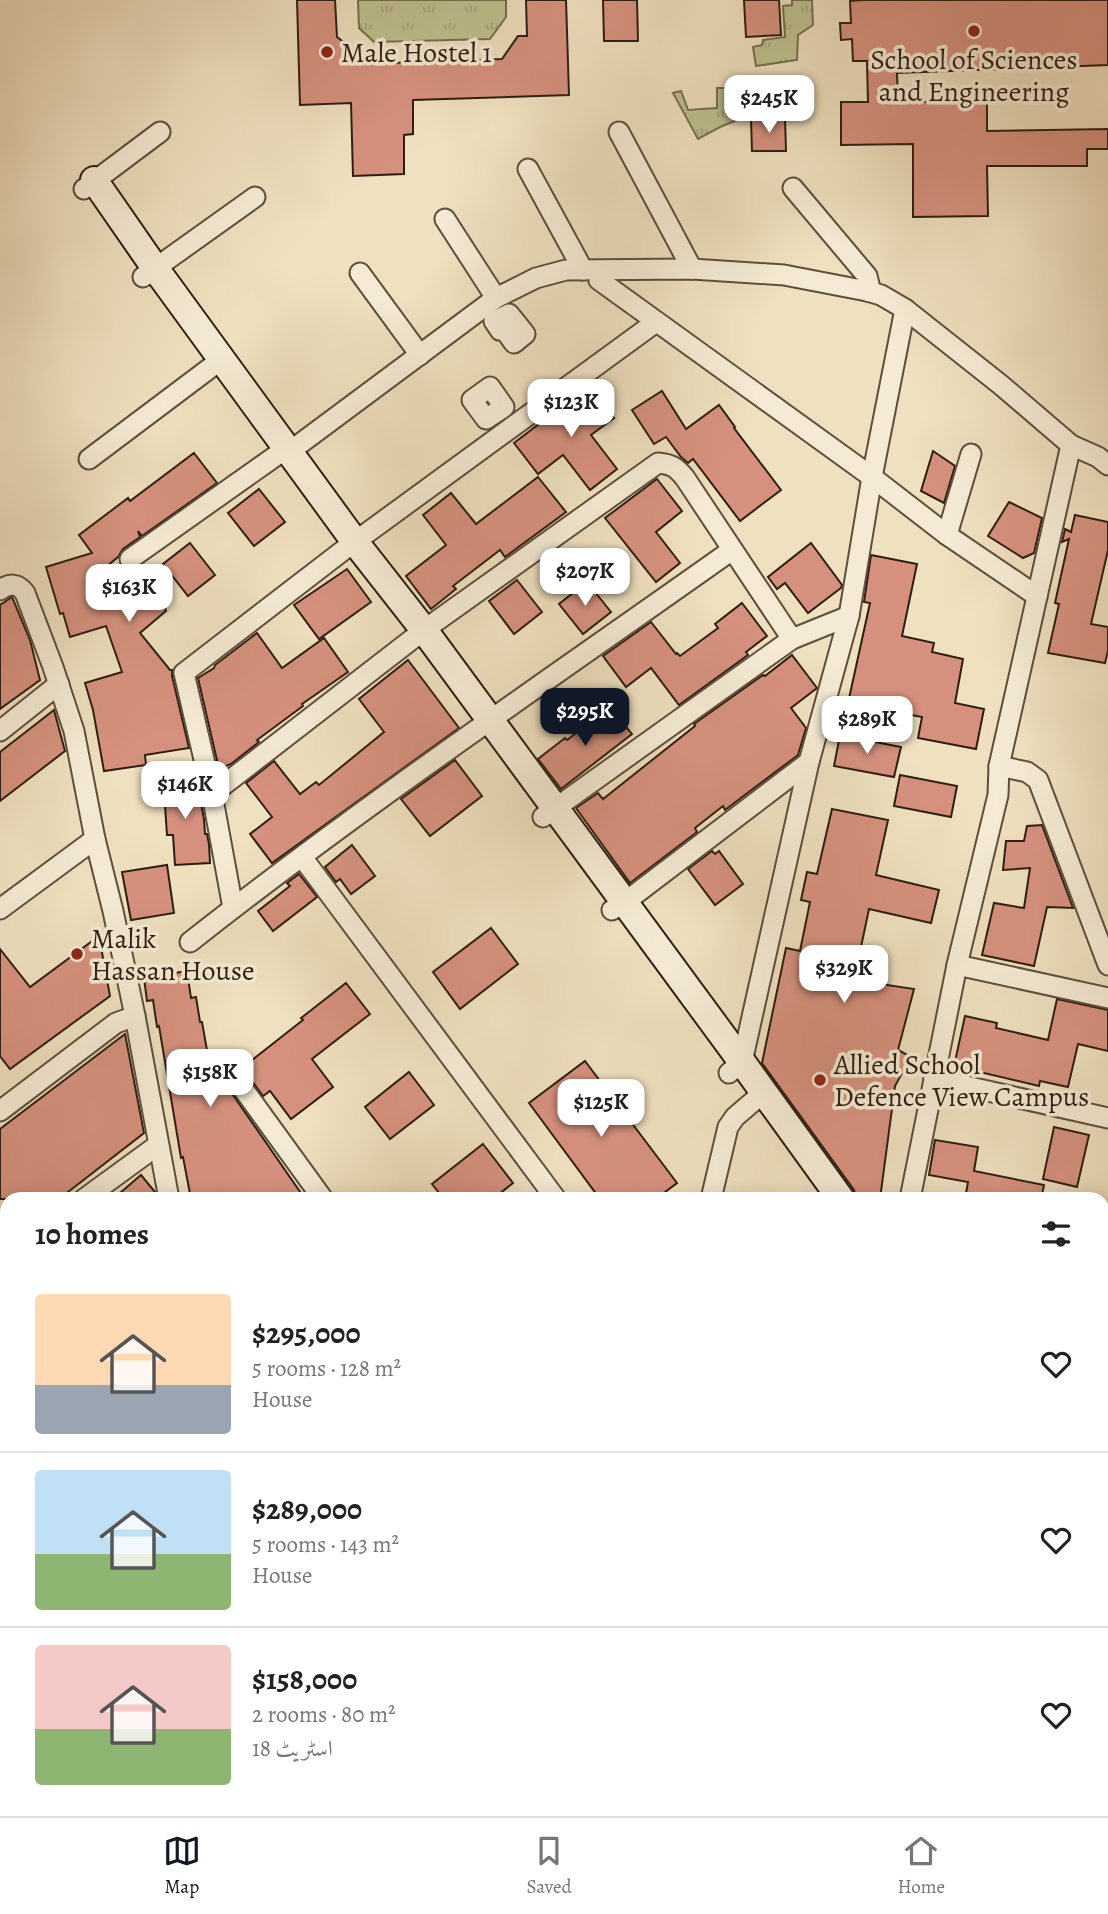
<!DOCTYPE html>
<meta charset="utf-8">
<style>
:root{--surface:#fff;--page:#f2f2f2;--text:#222;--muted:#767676;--line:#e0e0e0;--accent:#111827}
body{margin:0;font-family:Alegreya,Amiri,serif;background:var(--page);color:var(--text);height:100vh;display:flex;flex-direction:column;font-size:26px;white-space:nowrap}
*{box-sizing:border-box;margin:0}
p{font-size:23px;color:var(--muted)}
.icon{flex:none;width:38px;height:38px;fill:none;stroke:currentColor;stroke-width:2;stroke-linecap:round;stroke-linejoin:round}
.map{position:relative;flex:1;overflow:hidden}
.panel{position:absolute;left:0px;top:1192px;width:1110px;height:625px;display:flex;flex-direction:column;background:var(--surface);border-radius:21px 21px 0 0;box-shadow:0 4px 18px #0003}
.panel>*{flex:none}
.price{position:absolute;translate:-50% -60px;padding:0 16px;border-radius:14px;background:#fff;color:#222;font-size:23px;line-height:46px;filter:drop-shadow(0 2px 4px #0008)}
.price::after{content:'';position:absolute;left:50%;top:42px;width:21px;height:16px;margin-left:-10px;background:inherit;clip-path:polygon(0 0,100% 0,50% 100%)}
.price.active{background:var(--accent);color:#fff}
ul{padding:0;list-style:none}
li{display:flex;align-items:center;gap:21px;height:175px;padding:0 35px}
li+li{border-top:2px solid var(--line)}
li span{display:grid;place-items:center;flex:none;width:196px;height:140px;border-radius:7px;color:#555}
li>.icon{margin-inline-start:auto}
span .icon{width:84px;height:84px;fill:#fffc;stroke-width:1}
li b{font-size:30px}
h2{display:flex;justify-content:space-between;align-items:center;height:84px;padding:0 35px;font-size:30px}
.tabs{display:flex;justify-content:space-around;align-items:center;height:98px;border-top:2px solid var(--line);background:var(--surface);font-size:19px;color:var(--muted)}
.tabs a{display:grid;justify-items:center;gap:4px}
.tabs .active{color:var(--accent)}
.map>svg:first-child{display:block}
.grass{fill:url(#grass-tufts);stroke:#767050;stroke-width:2}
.building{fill:#d6917e;stroke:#2e1e12;stroke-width:2}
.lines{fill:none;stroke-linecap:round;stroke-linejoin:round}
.street-casing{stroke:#5e4e3d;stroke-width:23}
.secondary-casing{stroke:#2e1e12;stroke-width:30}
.street{stroke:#f5ebd5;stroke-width:19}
.secondary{stroke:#f5ebd5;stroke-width:26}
.poi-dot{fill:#8f2418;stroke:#f5ebd5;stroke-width:2.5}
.labels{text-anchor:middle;stroke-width:7;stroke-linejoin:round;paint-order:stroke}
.poi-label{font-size:28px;fill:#2e1e12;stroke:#f5ebd5;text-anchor:start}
</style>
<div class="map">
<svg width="1108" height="1816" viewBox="0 0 1108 1816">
<defs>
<pattern id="grass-tufts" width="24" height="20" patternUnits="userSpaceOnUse" patternTransform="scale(1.75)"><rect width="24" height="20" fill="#bec18f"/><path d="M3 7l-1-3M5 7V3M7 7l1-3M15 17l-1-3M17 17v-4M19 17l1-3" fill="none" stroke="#a4a57a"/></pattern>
</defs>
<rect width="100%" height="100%" fill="#efe0bf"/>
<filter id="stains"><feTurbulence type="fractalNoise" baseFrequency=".00286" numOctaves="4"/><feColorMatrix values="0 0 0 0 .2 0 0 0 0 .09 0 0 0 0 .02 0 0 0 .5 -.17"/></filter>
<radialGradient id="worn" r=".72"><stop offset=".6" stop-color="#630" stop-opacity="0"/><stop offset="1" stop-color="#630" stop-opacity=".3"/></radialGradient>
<g class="grass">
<polygon points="358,0 506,0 506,17 490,39 374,42 359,28"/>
<polygon points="792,0 812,0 813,25 798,35 797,60 756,66 753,47 762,45 763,40 785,37 783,6 792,5"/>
<polygon points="717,88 784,88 780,113 749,115 720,127 698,139 673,93 681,91 688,110 717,108"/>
</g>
<g class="building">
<polygon points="297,0 335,0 337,37 360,55 360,64 502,59 518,36 527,36 526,0 566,0 569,95 413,100 413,134 404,135 404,174 353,176 351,103 300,105"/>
<polygon points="603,0 637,0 638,41 604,41"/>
<polygon points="744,0 779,0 781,35 746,37"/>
<polygon points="865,0 1108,0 1108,65 897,73 898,102 987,101 987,131 1108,129 1108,149 1087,149 1087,166 987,166 988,216 913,217 913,144 841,145 841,102 868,102 867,61 853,61 852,39 841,40 840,23 851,23 850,1"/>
<polygon points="785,119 786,151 752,151 751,120"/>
<polygon points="589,386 614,418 591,435 617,469 590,490 563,455 538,474 514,443"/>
<polygon points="662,391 686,429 719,405 735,427 734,428 781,490 740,521 693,459 688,463 681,457 666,437 654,444 632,410"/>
<polygon points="933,451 955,466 944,503 921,491"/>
<polygon points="194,453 217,483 142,536 138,531 140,537 123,549 118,557 94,577 102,602 126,594 152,571 166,611 140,633 170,670 172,670 172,676 189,748 145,755 146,765 104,771 93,710 85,683 122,672 106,626 70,637 63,613 60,614 46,567 92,553 79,535 128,498 130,501"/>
<polygon points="538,477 566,512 505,557 500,550 453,586 456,589 431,609 406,576 446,545 423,515 451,493 476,524"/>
<polygon points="657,479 682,511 656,532 680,563 656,582 605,518"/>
<polygon points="259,489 285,522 254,546 228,513"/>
<polygon points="1009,502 1042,518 1034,553 1023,558 988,536"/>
<polygon points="1075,515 1108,522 1108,550 1091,624 1108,627 1108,651 1105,663 1048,653 1059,604 1055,603 1069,539 1062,542 1065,529 1071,532"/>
<polygon points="190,543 215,575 188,596 163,564"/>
<polygon points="811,543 842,585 841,588 808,613 785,583 777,589 768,577"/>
<polygon points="871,555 917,564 902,636 934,643 932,652 963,659 955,703 984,709 976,749 918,738 922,717 848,703 870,603 864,602"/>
<polygon points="347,569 371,602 319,639 294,605"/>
<polygon points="517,580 542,612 514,634 489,601"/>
<polygon points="587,582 611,612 583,634 559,604"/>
<polygon points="12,597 30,640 40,680 0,709 0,605"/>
<polygon points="742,603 767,636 746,652 748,655 679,705 651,668 626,687 603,656 651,622 676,654 677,653 680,656 718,628 715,624"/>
<polygon points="257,633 282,668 324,638 348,672 302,704 303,706 257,740 259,742 231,764 219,769 198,678 214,668 215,665"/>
<polygon points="792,655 817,688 791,708 806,728 798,755 725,810 723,806 695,828 697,832 630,883 576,808 598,793 603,799 695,726 694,724 763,675 765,676"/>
<polygon points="408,660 459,728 272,863 250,834 272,817 246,783 274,761 300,794 316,782 319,785 384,732 359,699"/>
<polygon points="610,707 632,734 561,789 538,759 565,738 567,740"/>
<polygon points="54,710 65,751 0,801 0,752"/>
<polygon points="840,735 901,747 894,777 834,766"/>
<polygon points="455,760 482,796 430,836 401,799"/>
<polygon points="900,775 957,786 951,817 894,806"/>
<polygon points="196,780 204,819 205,834 207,834 209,844 210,863 175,865 173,835 167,835 165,806 158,806 156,783"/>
<polygon points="832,809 888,820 876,875 939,890 931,923 869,909 854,980 914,989 898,1050 911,1057 895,1086 880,1199 857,1199 854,1190 762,1063 786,948 800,951 810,902 801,900 807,872 817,874"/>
<polygon points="1042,825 1073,908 1047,907 1034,966 982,955 994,903 1024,908 1030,868 1003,870 1006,841 1024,841 1027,826"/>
<polygon points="352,845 375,876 351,894 340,879 336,882 325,867"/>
<polygon points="712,851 715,854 719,851 743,884 715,905 688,869"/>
<polygon points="167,865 174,913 131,920 122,872"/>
<polygon points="299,874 317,897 273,931 258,911 290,886 287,883"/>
<polygon points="491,928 518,964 460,1009 433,972"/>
<polygon points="99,936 110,996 10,1069 0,1056 0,949 30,987"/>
<polygon points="187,971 191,998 196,997 200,1022 202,1022 214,1090 224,1082 305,1199 191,1199 183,1157 181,1158 159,1026 157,1027 153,1000 147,1001 144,978"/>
<polygon points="346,983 370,1014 312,1059 333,1087 291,1119 270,1091 263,1096 242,1068 303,1020 301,1018"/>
<polygon points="1057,999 1108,1010 1108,1051 1078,1044 1068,1087 1040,1081 1039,1086 954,1066 965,1016 997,1023 996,1028 1048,1040"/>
<polygon points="125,1034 144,1133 59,1199 0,1199 0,1129"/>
<polygon points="585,1061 677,1183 656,1199 600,1199 529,1103"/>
<polygon points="409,1072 434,1105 390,1139 365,1107"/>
<polygon points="1054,1127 1089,1135 1077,1187 1043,1179"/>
<polygon points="935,1140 978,1147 974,1171 1044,1185 1041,1199 965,1199 968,1182 929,1175"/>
<polygon points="483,1144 513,1183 493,1199 444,1199 432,1184"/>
<polygon points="141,1175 155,1192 157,1199 113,1199"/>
</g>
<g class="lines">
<defs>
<g id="street">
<polyline points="619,132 692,269"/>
<polyline points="528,169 583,270"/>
<polyline points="793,188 867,276 869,284 867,291"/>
<polyline points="84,189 160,132"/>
<polyline points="445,219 496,298"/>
<polyline points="601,271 599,280 872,477 947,535 1037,596"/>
<polyline points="360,273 420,355"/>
<polyline points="143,277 255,197"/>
<polygon points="509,314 525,334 514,343 504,329 500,330 494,321"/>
<polygon points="490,387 504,407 486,419 472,400"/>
<polyline points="89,459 222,359"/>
<polyline points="947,535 971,454"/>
<polyline points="130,559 277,455 289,452 496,298 536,278 566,270 692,269 784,275 867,291 881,295 905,309 1001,385 1071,445 1098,457 1108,465"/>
<path d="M0,590C9,583 18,583 25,593L53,667L74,731L95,839L113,911L135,1016L169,1199"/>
<polyline points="0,731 59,684"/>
<polyline points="999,766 1027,772 1038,780 1108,965"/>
<path d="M212,794L424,630L658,463C672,464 677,468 685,478L792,639"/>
<polyline points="543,817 792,639 849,616"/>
<polyline points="302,857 556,1199"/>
<polyline points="233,908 212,794 184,673 345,549 656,322"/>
<polyline points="0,909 95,839"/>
<polyline points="612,910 625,902 809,762"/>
<path d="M190,942C365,804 550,679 732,550"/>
<polyline points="957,965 1108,998"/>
<polyline points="729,1073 742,1062 809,762 849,616 872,477 905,309"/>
<polyline points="236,1079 323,1199"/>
<polyline points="934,1079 1108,1118"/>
<polyline points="0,1111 116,1023 135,1016"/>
<polyline points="84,1199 158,1145"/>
<polyline points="711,1199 728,1127 735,1117 763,1093"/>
<polyline points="910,1199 957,965 998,795 999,766 1071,445"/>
<polyline points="0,1261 7,1256"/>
<polyline points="1102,1291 1106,1292"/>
<polyline points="0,1407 7,1402"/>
<polyline points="1102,1630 1108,1632"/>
<polyline points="1102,1686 1108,1661"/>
<polyline points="0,1806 7,1802"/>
<polyline points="173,1810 177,1816"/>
<polyline points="450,1810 453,1816"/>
<polyline points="617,1810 621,1816"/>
<polyline points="969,1810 999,1816"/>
<polyline points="324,1812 327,1816"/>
<polyline points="771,1816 773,1810"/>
<polyline points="1073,1816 1075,1810"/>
</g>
<g id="secondary">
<polyline points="94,180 155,268 355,542 424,630 742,1062 841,1199"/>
<polyline points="1102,1550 1108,1557"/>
<polyline points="1102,1579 1108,1587"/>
</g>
</defs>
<use href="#street" class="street-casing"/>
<use href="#secondary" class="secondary-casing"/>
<use href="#street" class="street"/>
<use href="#secondary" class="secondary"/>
</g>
<g class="poi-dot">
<circle cx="974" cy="31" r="7"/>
<circle cx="327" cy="52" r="7"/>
<circle cx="77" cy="954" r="7"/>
<circle cx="820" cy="1080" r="7"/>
</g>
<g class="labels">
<g class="poi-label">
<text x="341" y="62">Male Hostel 1</text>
<text x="974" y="69" text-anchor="middle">School of Sciences<tspan x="974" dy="32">and Engineering</tspan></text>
<text x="91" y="948">Malik<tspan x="91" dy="32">Hassan House</tspan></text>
<text x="834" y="1074">Allied School<tspan x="834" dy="32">Defence View Campus</tspan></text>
</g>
</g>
<rect width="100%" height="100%" filter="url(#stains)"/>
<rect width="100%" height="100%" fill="url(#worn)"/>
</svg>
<b class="price" style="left:769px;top:135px">$245K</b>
<b class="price" style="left:571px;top:439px">$123K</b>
<b class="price" style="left:585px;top:608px">$207K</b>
<b class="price" style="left:129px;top:624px">$163K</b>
<b class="price active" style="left:585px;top:748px">$295K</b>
<b class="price" style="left:867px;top:756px">$289K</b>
<b class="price" style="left:185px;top:821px">$146K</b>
<b class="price" style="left:844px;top:1005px">$329K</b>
<b class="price" style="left:210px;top:1109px">$158K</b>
<b class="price" style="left:601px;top:1139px">$125K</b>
<section class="panel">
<h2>10 homes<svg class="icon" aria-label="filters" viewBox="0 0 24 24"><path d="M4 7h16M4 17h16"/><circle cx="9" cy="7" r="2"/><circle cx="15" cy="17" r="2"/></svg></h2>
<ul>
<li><span style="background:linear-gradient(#ffd9b3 65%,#9aa5b1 0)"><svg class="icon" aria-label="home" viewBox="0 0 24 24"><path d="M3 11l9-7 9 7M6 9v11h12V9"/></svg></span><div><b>$295,000</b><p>5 rooms · 128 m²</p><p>House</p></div><svg class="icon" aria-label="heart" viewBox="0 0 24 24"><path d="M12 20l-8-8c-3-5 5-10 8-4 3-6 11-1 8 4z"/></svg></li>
<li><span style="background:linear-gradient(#bfe0f5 60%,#8fb573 0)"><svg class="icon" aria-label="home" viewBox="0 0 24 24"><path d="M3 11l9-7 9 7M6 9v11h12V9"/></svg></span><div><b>$289,000</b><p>5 rooms · 143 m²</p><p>House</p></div><svg class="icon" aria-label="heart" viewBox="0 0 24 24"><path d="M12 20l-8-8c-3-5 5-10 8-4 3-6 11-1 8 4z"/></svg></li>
<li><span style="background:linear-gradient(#f6c9c9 60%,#8fb573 0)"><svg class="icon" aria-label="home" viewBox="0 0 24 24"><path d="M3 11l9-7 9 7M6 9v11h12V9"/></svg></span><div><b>$158,000</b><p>2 rooms · 80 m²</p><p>اسٹریٹ 18</p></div><svg class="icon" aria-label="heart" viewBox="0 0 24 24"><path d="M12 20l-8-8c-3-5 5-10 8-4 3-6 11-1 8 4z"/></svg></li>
</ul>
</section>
</div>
<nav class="tabs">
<a class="active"><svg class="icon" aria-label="map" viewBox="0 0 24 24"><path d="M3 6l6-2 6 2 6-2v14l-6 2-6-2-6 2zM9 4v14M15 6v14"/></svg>Map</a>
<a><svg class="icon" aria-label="saved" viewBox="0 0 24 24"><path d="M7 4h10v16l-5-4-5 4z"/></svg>Saved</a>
<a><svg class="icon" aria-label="home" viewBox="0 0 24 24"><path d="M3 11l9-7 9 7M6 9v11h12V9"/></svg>Home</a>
</nav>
